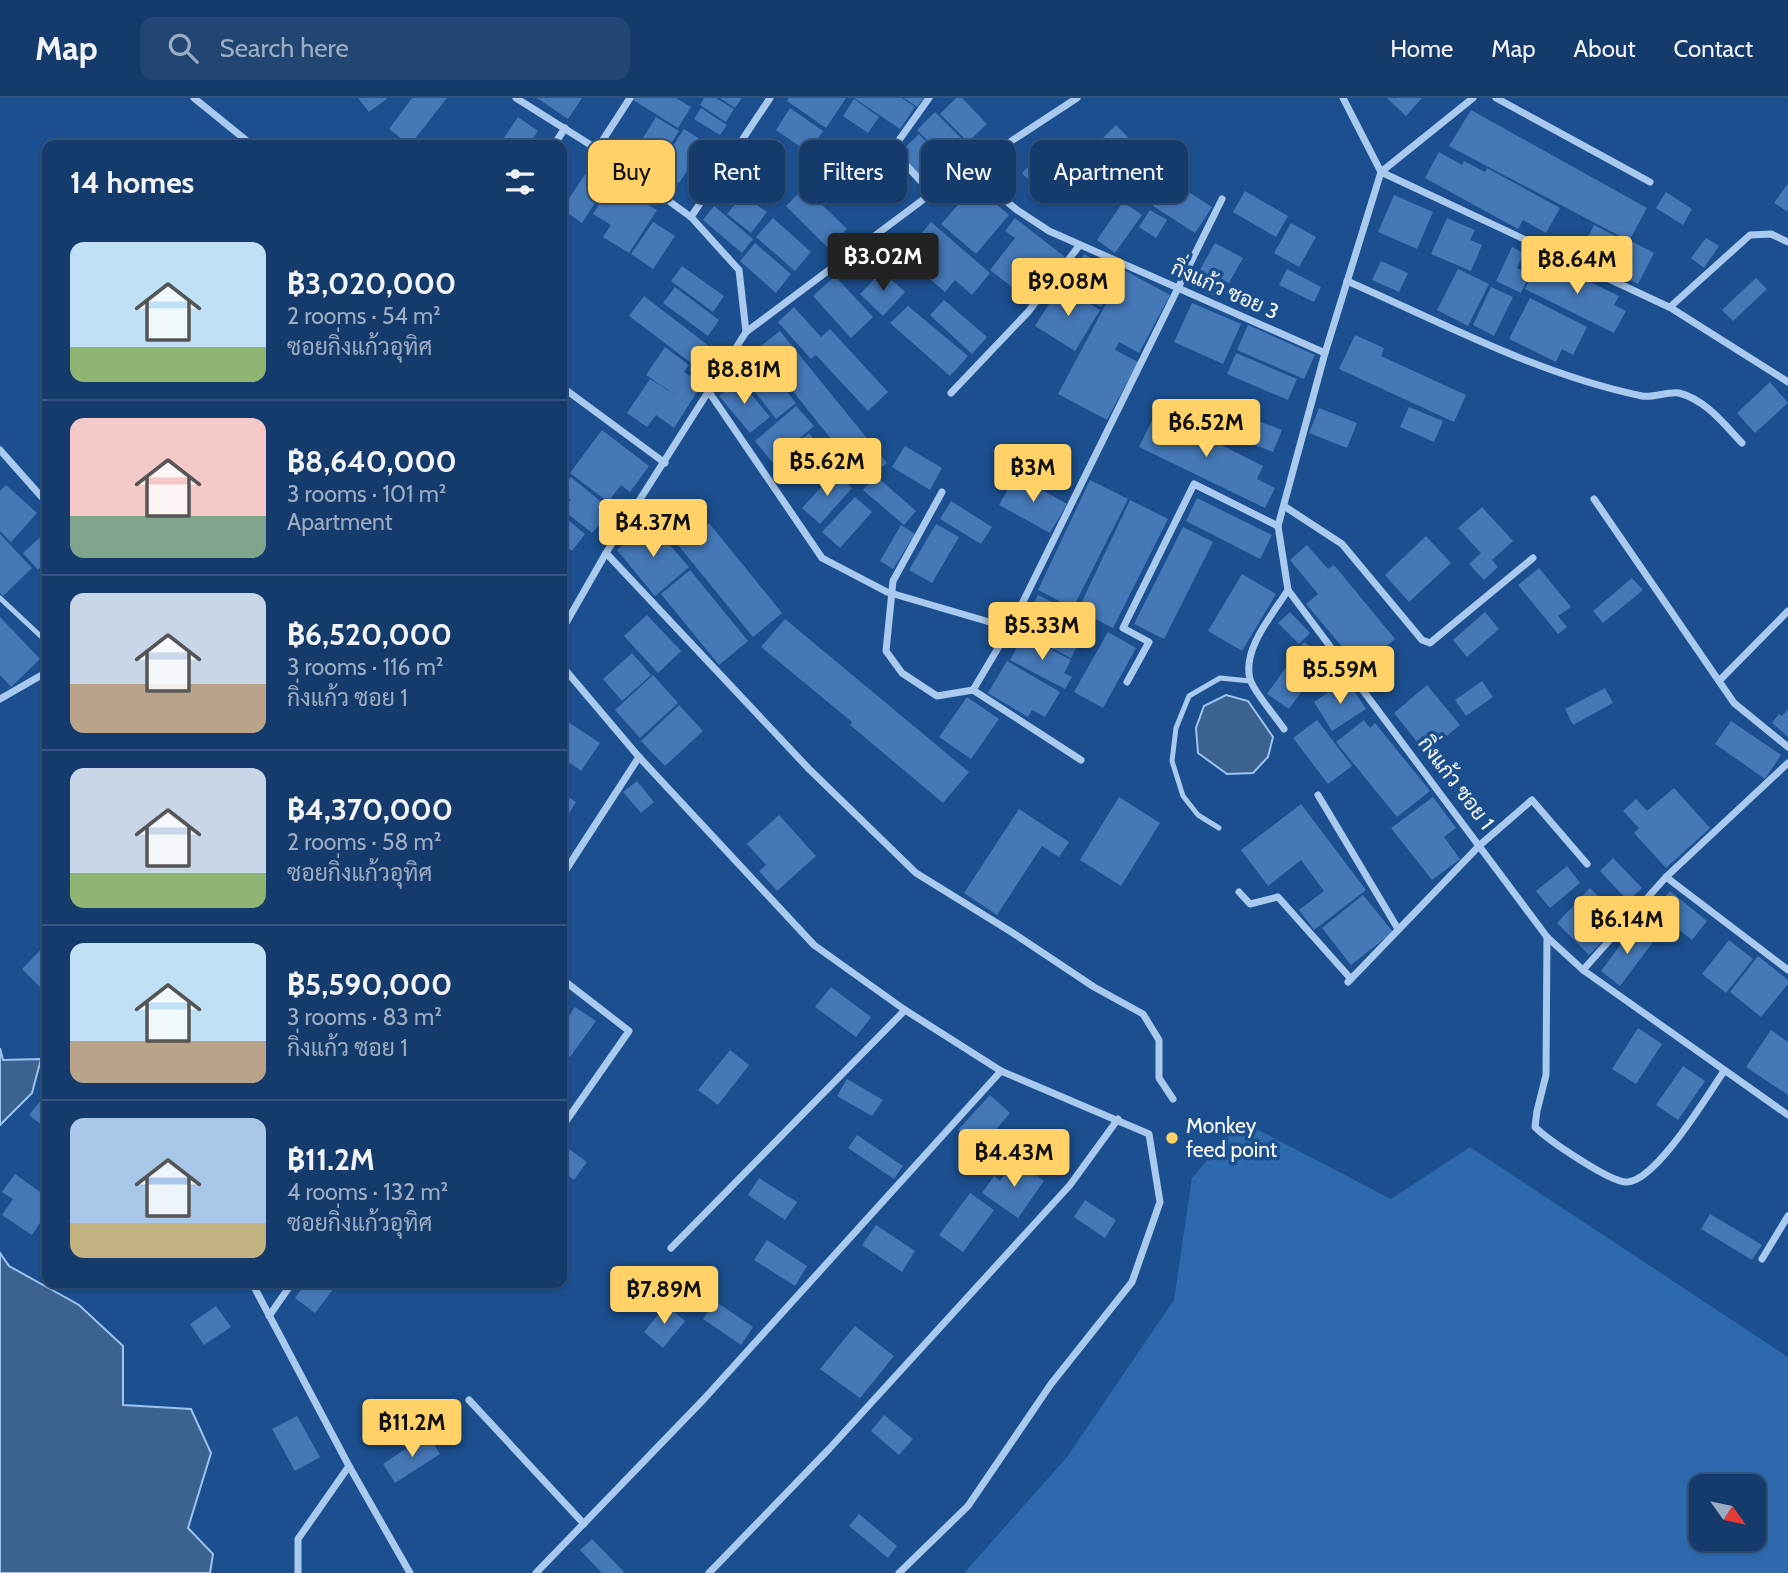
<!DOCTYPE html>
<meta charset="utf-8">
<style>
:root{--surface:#143b6b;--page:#214673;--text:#f1f3f6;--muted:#9dadc1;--line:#33557e;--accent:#ffd166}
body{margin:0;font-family:Cabin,Sarabun,sans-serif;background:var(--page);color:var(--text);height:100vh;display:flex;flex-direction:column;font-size:26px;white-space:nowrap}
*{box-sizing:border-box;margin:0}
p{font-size:23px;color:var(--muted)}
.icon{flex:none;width:38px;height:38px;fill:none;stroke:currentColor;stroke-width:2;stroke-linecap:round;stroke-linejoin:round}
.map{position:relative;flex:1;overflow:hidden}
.side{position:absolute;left:42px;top:42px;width:525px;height:1148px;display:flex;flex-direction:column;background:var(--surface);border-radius:14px;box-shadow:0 2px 5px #0004,0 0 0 2px var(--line)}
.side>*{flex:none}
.top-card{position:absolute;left:588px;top:42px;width:665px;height:63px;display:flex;gap:14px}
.needle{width:46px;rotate:123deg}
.fabs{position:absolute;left:1689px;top:1376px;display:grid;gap:14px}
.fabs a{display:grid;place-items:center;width:77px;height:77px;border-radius:14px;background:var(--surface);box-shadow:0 2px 5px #0004,0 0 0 2px var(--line);font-size:35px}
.price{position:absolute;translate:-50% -60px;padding:0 16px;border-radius:7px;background:var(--accent);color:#111;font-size:23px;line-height:46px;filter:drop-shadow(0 2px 4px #0008)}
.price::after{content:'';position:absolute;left:50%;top:42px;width:21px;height:16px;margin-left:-10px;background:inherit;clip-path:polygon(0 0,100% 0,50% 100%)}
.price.current{background:#222;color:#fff}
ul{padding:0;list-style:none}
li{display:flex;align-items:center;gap:21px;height:175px;padding:0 28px}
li+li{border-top:2px solid var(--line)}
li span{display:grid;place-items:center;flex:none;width:196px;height:140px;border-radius:14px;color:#555}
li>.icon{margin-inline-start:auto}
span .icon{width:84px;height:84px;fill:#fffc;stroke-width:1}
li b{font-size:30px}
h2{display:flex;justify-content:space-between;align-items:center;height:84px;padding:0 28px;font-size:30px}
.chip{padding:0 24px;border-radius:14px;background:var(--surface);box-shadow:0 2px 5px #0004,0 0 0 2px var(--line);font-size:24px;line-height:63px}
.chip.current{background:var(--accent);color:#111}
header{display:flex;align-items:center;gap:42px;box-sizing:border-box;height:98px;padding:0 35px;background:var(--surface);border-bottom:2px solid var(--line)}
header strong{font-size:33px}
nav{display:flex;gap:38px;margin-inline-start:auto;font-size:24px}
.search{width:490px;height:63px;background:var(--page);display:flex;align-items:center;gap:18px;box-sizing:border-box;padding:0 24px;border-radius:14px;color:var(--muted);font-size:26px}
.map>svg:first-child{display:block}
.green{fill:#2e69ad;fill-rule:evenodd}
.water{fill:#3c6290;stroke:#9cc4f0;stroke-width:2}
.building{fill:#4478b7}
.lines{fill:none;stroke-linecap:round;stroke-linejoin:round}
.service{stroke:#a9c9ee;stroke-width:5}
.minor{stroke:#a9c9ee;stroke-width:7}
.poi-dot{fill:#ffd166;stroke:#1b4f8f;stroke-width:2.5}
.labels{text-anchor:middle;stroke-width:7;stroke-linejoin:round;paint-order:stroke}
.street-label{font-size:21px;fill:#fff;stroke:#1b4f8f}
.poi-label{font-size:21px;fill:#fff;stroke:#1b4f8f;text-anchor:start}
</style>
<header>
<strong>Map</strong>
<div class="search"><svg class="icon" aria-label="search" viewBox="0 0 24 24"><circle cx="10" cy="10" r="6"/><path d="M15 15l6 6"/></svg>Search here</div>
<nav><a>Home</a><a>Map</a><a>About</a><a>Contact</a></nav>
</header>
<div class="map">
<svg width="1788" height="1475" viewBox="0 0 1788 1475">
<rect width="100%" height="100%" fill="#1b4f8f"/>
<path class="green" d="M1241,1023L1391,1101L1470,1049L1788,1259V1475H964L1067,1359L1174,1202L1192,1080ZM1701,1388H1754V1440H1701Z"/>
<g class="water">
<polygon points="1226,597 1248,603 1273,639 1268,659 1253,675 1227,676 1198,655 1196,630 1204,608"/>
<polygon points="0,950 3,962 41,961 32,995 0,1027"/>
<polygon points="0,1155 9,1168 79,1207 123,1248 123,1307 191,1311 211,1355 188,1430 213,1456 210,1475 0,1475"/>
</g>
<g class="building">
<polygon points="358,0 388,0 369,14"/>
<polygon points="412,0 447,0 410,47 389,31"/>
<polygon points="537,0 582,0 568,21"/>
<polygon points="630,0 676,0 691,9 678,30"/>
<polygon points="704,0 716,0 734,11 726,24 700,7"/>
<polygon points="720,0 742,0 735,10"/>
<polygon points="789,0 846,0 826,30 787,3"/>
<polygon points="854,0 902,0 915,9 900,31"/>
<polygon points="904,0 924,0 917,9"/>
<polygon points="956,0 962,0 987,26 968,44 940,16"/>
<polygon points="1387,0 1422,0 1406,18"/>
<polygon points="854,1 879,19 868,35 843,18"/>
<polygon points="701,10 727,27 720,37 694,21"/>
<polygon points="790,10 823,33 808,54 776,32"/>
<polygon points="1471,12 1647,110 1629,143 1449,48"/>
<polygon points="935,14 973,52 955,70 917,32"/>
<polygon points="518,19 538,33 528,47 499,47"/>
<polygon points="656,19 679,33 654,73 631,59"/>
<polygon points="1116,27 1151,63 1120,92 1086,57"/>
<polygon points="684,31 706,45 679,85 658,71"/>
<polygon points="919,36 951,70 931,89 899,55"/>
<polygon points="1439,54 1462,67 1464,63 1485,74 1487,70 1560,110 1546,135 1523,122 1518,131 1425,80"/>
<polygon points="1040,57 1064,82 1046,100 1022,75"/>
<polygon points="592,66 612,79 582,125 562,111"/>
<polygon points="1170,82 1212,109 1195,135 1153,108"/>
<polygon points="1788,85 1788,114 1774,105"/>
<polygon points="612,86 657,112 629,155 603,139 611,127 593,116"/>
<polygon points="750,88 763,99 757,107 767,114 751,135 727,116"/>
<polygon points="975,88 1009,117 976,156 941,126"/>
<polygon points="1245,93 1288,118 1276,139 1233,114"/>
<polygon points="1666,94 1692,111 1683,127 1656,110"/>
<polygon points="810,95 847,131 828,150 786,108 798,96 803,102"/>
<polygon points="1394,97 1433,114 1417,151 1378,134"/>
<polygon points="1123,104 1142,117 1115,155 1097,142"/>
<polygon points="714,108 753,141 742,155 703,122"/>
<polygon points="1150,112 1167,122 1156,140 1139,129"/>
<polygon points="773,120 811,154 795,173 756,139"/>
<polygon points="1015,120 1065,159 1031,204 990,172 1015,140 1005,133"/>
<polygon points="1447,120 1475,132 1470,142 1482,147 1471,173 1431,156"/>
<polygon points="653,124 675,138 653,171 631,156"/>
<polygon points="931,124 990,175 972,197 955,182 945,194 903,158"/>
<polygon points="1291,125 1316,139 1299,169 1274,155"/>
<polygon points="1594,127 1627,144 1610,176 1577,159"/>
<polygon points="1706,140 1719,148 1704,170 1691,160"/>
<polygon points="1633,144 1654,155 1638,186 1617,176"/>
<polygon points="755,145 791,176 776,195 740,163"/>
<polygon points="1215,145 1243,160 1229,185 1221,181 1213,197 1192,186"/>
<polygon points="1512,149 1524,155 1517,170 1530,176 1521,195 1496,183"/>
<polygon points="1084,156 1120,177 1101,209 1065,188"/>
<polygon points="1381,163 1408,175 1399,194 1372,182"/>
<polygon points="1538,164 1561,176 1564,171 1619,198 1614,207 1626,213 1614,235 1525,191"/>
<polygon points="682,168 724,198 713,214 671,183"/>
<polygon points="1287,171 1321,189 1314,204 1279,187"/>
<polygon points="1458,171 1489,186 1468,228 1437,212"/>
<polygon points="1124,172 1170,197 1139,255 1119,244 1115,252 1138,264 1107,322 1058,296"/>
<polygon points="882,173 905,194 883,218 860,196"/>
<polygon points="835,178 873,219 851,240 813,198"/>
<polygon points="1756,180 1767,191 1733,223 1722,212"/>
<polygon points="1061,187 1100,212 1075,253 1035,228"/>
<polygon points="675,189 719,222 708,238 663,205"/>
<polygon points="1491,189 1513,199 1494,238 1473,227"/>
<polygon points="644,198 718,255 703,274 629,218"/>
<polygon points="1530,200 1587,229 1573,257 1562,251 1556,264 1509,241"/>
<polygon points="944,202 987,239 972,256 930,217"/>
<polygon points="1192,205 1241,226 1223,266 1174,244"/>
<polygon points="908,208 968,258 950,278 890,225"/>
<polygon points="794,209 821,239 830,231 888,294 868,313 816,257 811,261 778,224"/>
<polygon points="1248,227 1315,257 1304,281 1237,252"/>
<polygon points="780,233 887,365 865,383 758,250"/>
<polygon points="1355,237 1384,250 1381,258 1466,297 1454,324 1339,271"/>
<polygon points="665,249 689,267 684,274 702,286 674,330 656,317 647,329 627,315 650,281 677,298 646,277"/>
<polygon points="1236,255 1297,281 1288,302 1227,276"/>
<polygon points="758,258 796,305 776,321 739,273"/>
<polygon points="739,281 770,319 750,335 719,298"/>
<polygon points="1770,284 1788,305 1755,335 1737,315"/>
<polygon points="1212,305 1282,332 1273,354 1204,328"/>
<polygon points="796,308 814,328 772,364 755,343"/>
<polygon points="1409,309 1443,323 1434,344 1400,329"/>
<polygon points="1319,310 1357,325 1347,350 1309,335"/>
<polygon points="1156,314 1263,368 1257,381 1275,390 1265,410 1139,349"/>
<polygon points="602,332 649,368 630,394 621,387 608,404 570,375"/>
<polygon points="809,335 822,351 797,373 783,358"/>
<polygon points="905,348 942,370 930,392 892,369"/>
<polygon points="835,374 852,390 820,426 802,410"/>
<polygon points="1016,377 1067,406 1050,435 999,407"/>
<polygon points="876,378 916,413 904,427 863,392"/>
<polygon points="571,379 611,412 592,435 563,412 571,402 562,394 562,390"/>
<polygon points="1090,382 1128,401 1073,510 1038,492"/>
<polygon points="6,387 37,415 11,444 0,433 0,393"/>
<polygon points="855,399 872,414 840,450 822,434"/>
<polygon points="1197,400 1272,437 1260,461 1186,423"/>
<polygon points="1130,402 1168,421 1113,530 1078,512"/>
<polygon points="951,403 992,429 981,446 940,421"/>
<polygon points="1482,409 1513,443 1492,462 1498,469 1484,482 1469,466 1481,455 1458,430"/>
<polygon points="562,417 585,436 572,453 562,445"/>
<polygon points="650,424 689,469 655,498 617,452"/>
<polygon points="709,425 782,515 753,539 678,447"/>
<polygon points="936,426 959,439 932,485 909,472"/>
<polygon points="901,427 915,436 893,471 880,463"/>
<polygon points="1183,429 1213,444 1164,541 1134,526"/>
<polygon points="47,433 47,463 38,472 23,455"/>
<polygon points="0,436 32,470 3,498 0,495"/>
<polygon points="1426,438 1451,465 1409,504 1385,477"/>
<polygon points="1307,447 1328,471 1334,467 1395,541 1360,570 1306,506 1318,496 1290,462"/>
<polygon points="1539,470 1571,509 1558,518 1567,529 1558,536 1518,487"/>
<polygon points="690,472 748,543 719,567 661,496"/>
<polygon points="1242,476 1276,496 1242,553 1208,533"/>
<polygon points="1632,480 1643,492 1603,525 1593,513"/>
<polygon points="1038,497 1084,520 1080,528 1086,532 1071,560 1019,533"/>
<polygon points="1290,514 1310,535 1299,546 1278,525"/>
<polygon points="1485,514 1499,531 1467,559 1453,542"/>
<polygon points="647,517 681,553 658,575 624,538"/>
<polygon points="0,519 40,561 11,589 0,577"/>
<polygon points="785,521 969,674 943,705 850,627 852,624 761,549"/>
<polygon points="1108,534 1136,550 1103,610 1074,594"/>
<polygon points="1024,537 1071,562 1064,575 1072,579 1065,591 1010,562"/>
<polygon points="1304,544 1326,559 1289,611 1267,596"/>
<polygon points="632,555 651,577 622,603 603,581"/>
<polygon points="1007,563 1060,594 1045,619 1032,612 1028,619 988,595"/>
<polygon points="653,577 678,605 640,640 615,612"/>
<polygon points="1347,582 1366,611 1332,633 1314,604"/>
<polygon points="1482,583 1493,599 1466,618 1455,602"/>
<polygon points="1427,587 1460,627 1426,655 1394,615"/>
<polygon points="1605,590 1613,605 1573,627 1565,611"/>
<polygon points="967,599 999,621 971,661 939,639"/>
<polygon points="679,607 703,633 665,668 641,643"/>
<polygon points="1788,611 1788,639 1772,625 1779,616 1782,618"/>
<polygon points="562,620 600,645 581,673 562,659"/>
<polygon points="1317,622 1352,668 1328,686 1293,640"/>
<polygon points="1364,622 1370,630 1375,625 1430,693 1397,719 1336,644"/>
<polygon points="1731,623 1781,657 1765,681 1715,646"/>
<polygon points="637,683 654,704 641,715 623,694"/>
<polygon points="1674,690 1710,730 1666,770 1634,735 1639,730 1623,713 1636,701 1647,713"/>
<polygon points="562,695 576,704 562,727"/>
<polygon points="1119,699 1160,725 1121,788 1080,762"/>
<polygon points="1433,699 1456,730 1444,739 1460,761 1432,782 1391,730"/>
<polygon points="1301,706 1366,792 1314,832 1299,812 1324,793 1301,762 1268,788 1241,752"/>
<polygon points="1019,711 1069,744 1059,759 1042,748 997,817 964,795"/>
<polygon points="779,717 816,758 777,793 759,773 766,767 747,746"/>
<polygon points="1613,760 1642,790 1628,803 1600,773"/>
<polygon points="1567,768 1580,785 1550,810 1536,793"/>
<polygon points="1590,790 1612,812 1598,826 1609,837 1589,857 1557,825"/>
<polygon points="1670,793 1707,823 1692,842 1654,812"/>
<polygon points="1363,797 1393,834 1351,867 1322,830"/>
<polygon points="1634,829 1653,844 1620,888 1601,873"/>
<polygon points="1729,842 1753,861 1726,895 1702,876"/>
<polygon points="47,845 47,896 22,871"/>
<polygon points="1758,858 1788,882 1788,886 1761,919 1730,894"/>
<polygon points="831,889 871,919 856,939 815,909"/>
<polygon points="575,909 596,923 570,959 562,953 562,928"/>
<polygon points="1638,930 1662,946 1636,986 1612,971"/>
<polygon points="1771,932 1788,944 1788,997 1746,969"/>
<polygon points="730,952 749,967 718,1007 698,992"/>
<polygon points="1683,968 1705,983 1678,1022 1656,1007"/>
<polygon points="847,981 883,1002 872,1018 837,998"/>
<polygon points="990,997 1010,1015 979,1051 958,1032"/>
<polygon points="41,1002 47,1007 47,1031 29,1017"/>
<polygon points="857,1037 903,1068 894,1081 848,1050"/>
<polygon points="562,1046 587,1064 574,1082 562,1073"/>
<polygon points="1014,1062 1044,1083 1018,1120 982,1095 994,1078 1000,1083"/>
<polygon points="15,1076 47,1099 47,1114 32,1137 2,1117 13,1101 2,1094"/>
<polygon points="759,1080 797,1104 785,1122 748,1097"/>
<polygon points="970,1095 994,1112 963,1154 939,1137"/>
<polygon points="1085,1102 1116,1122 1105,1140 1074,1119"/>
<polygon points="1710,1116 1762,1147 1752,1162 1701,1131"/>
<polygon points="876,1127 915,1153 902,1174 862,1147"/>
<polygon points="767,1142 807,1168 795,1188 754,1162"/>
<polygon points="306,1185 338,1185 315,1215 295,1200"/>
<polygon points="715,1203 753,1229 741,1247 703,1221"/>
<polygon points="666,1207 685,1223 663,1250 644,1234"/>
<polygon points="216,1208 231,1229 204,1247 190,1226"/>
<polygon points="855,1228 894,1258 860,1300 820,1271"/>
<polygon points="884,1317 913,1341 899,1357 871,1333"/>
<polygon points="297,1318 320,1359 295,1373 272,1331"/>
<polygon points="428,1336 440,1356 395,1385 383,1366"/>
<polygon points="859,1416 897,1448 888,1460 849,1428"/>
<polygon points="592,1441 625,1475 602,1475 580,1452"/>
</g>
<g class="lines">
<g class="service">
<polyline points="0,500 47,544"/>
<polyline points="1219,730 1198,717 1183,698 1172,663 1176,630 1189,598 1220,580 1250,583"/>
</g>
<g class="minor">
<polyline points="194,0 252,47"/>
<polyline points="516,0 597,51 691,119 739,172 746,234"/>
<polyline points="929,0 892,52 932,95"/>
<polyline points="1343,0 1381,74 1325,255 1278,428 1288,492 1547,839 1583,872 1788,1017"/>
<polyline points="1473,0 1381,74 1671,210 1788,284"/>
<polyline points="1496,0 1650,84"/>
<polyline points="554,47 565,30"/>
<polyline points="597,51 630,0"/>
<polyline points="969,72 1017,112 1049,133 1325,255"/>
<polyline points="691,119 770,0"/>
<path d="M1347,183C1443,225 1539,277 1642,298C1654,300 1668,293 1679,295C1706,302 1724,326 1742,345"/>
<polyline points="1670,209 1750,137 1771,136 1788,144"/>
<polyline points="562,289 665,365"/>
<polyline points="709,294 822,460 887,494 1010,530"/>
<polyline points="951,295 1028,214 1079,148"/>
<polyline points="0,352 47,405"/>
<polyline points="942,394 893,483 886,553 902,575 937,598 973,592 1081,662"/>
<polyline points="1594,401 1734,605 1788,649"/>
<polyline points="1284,408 1342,446 1422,542 1430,545 1533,460"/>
<polyline points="606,455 809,671 916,775 1013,835 1094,889 1143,916 1159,942 1159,980 1173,1001"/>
<polyline points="562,532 606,455 746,234 932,95 1077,0"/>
<polyline points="562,568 639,659 814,847 905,912 1001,973 1149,1036 1160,1104 1132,1184 1051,1286 968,1408 899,1475"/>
<polyline points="1719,583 1788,513"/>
<polyline points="1127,584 1149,544 1123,530 1194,386 1278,428"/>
<polyline points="973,592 1010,530 1222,101"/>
<polyline points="0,601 47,574"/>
<path d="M1284,631C1277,620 1253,593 1250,581C1242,551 1273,516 1288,492"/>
<polyline points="1318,697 1398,831"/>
<polyline points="562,778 639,659"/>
<polyline points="1666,779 1788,872"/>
<polyline points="47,793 45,801 47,805"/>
<polyline points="1239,794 1250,806 1278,799 1351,881"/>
<path d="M1547,839L1546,977L1537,1013L1535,1029C1548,1042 1611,1085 1627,1084C1656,1083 1707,998 1724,973"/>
<polyline points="1583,872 1666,779 1788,665"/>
<polyline points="562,881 629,933 562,1029"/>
<polyline points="1348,884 1480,747 1532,702 1587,766"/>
<polyline points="671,1150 905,912"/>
<polyline points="1762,1161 1788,1118"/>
<polyline points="252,1185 349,1368 298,1441 298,1475"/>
<polyline points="269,1218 292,1185"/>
<polyline points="469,1302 584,1426"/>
<polyline points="349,1368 410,1475"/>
<polyline points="536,1475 704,1301 1001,973"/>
<polyline points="709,1475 829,1351 1070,1087 1118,1021"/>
</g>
</g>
<circle class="poi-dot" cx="1172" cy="1040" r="7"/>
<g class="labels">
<g class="street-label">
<text transform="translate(1225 192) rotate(24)" y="7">กิ่งแก้ว ซอย 3</text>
<text transform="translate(1456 685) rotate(53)" y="7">กิ่งแก้ว ซอย 1</text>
</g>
<g class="poi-label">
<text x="1186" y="1035">Monkey<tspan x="1186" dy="24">feed point</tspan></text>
</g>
</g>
</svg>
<div class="fabs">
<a><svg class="needle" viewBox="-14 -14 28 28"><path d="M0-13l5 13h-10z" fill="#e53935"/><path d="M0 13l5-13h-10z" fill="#9dadc1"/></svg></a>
</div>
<b class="price current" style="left:883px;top:195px">฿3.02M</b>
<b class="price" style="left:1577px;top:198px">฿8.64M</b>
<b class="price" style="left:1068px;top:220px">฿9.08M</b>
<b class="price" style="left:744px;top:308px">฿8.81M</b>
<b class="price" style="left:1206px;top:361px">฿6.52M</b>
<b class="price" style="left:827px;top:400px">฿5.62M</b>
<b class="price" style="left:1033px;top:406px">฿3M</b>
<b class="price" style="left:653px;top:461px">฿4.37M</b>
<b class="price" style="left:1042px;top:564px">฿5.33M</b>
<b class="price" style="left:1340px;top:608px">฿5.59M</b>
<b class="price" style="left:1627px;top:858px">฿6.14M</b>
<b class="price" style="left:1014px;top:1091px">฿4.43M</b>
<b class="price" style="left:664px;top:1228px">฿7.89M</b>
<b class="price" style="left:412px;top:1361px">฿11.2M</b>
<div class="top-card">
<a class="chip current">Buy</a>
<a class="chip">Rent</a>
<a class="chip">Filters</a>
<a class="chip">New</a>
<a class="chip">Apartment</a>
</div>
<section class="side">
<h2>14 homes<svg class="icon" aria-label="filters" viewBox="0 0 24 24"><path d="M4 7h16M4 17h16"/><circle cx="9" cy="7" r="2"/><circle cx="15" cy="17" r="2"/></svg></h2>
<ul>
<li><span style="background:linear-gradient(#bfe0f5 75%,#8fb573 0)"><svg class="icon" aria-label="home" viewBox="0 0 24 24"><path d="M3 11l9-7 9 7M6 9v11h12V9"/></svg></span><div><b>฿3,020,000</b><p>2 rooms · 54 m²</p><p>ซอยกิ่งแก้วอุทิศ</p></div></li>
<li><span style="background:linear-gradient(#f6c9c9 70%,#7fa58c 0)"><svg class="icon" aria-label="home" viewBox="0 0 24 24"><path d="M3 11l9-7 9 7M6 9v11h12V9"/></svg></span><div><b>฿8,640,000</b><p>3 rooms · 101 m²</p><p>Apartment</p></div></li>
<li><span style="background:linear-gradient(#c9d6e8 65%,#b9a48a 0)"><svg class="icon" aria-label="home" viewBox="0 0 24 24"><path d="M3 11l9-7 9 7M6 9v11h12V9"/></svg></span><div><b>฿6,520,000</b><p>3 rooms · 116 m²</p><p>กิ่งแก้ว ซอย 1</p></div></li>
<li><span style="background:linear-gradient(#c9d6e8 75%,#8fb573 0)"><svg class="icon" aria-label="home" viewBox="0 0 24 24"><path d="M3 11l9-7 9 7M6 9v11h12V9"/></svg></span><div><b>฿4,370,000</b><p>2 rooms · 58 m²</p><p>ซอยกิ่งแก้วอุทิศ</p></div></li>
<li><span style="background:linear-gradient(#bfe0f5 70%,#b9a48a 0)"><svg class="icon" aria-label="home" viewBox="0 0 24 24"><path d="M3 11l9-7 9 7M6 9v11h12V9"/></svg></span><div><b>฿5,590,000</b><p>3 rooms · 83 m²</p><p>กิ่งแก้ว ซอย 1</p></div></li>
<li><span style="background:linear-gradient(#a9c7e8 75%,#c2b280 0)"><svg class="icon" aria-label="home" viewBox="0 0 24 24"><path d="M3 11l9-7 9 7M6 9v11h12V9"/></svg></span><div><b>฿11.2M</b><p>4 rooms · 132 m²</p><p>ซอยกิ่งแก้วอุทิศ</p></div></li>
</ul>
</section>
</div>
